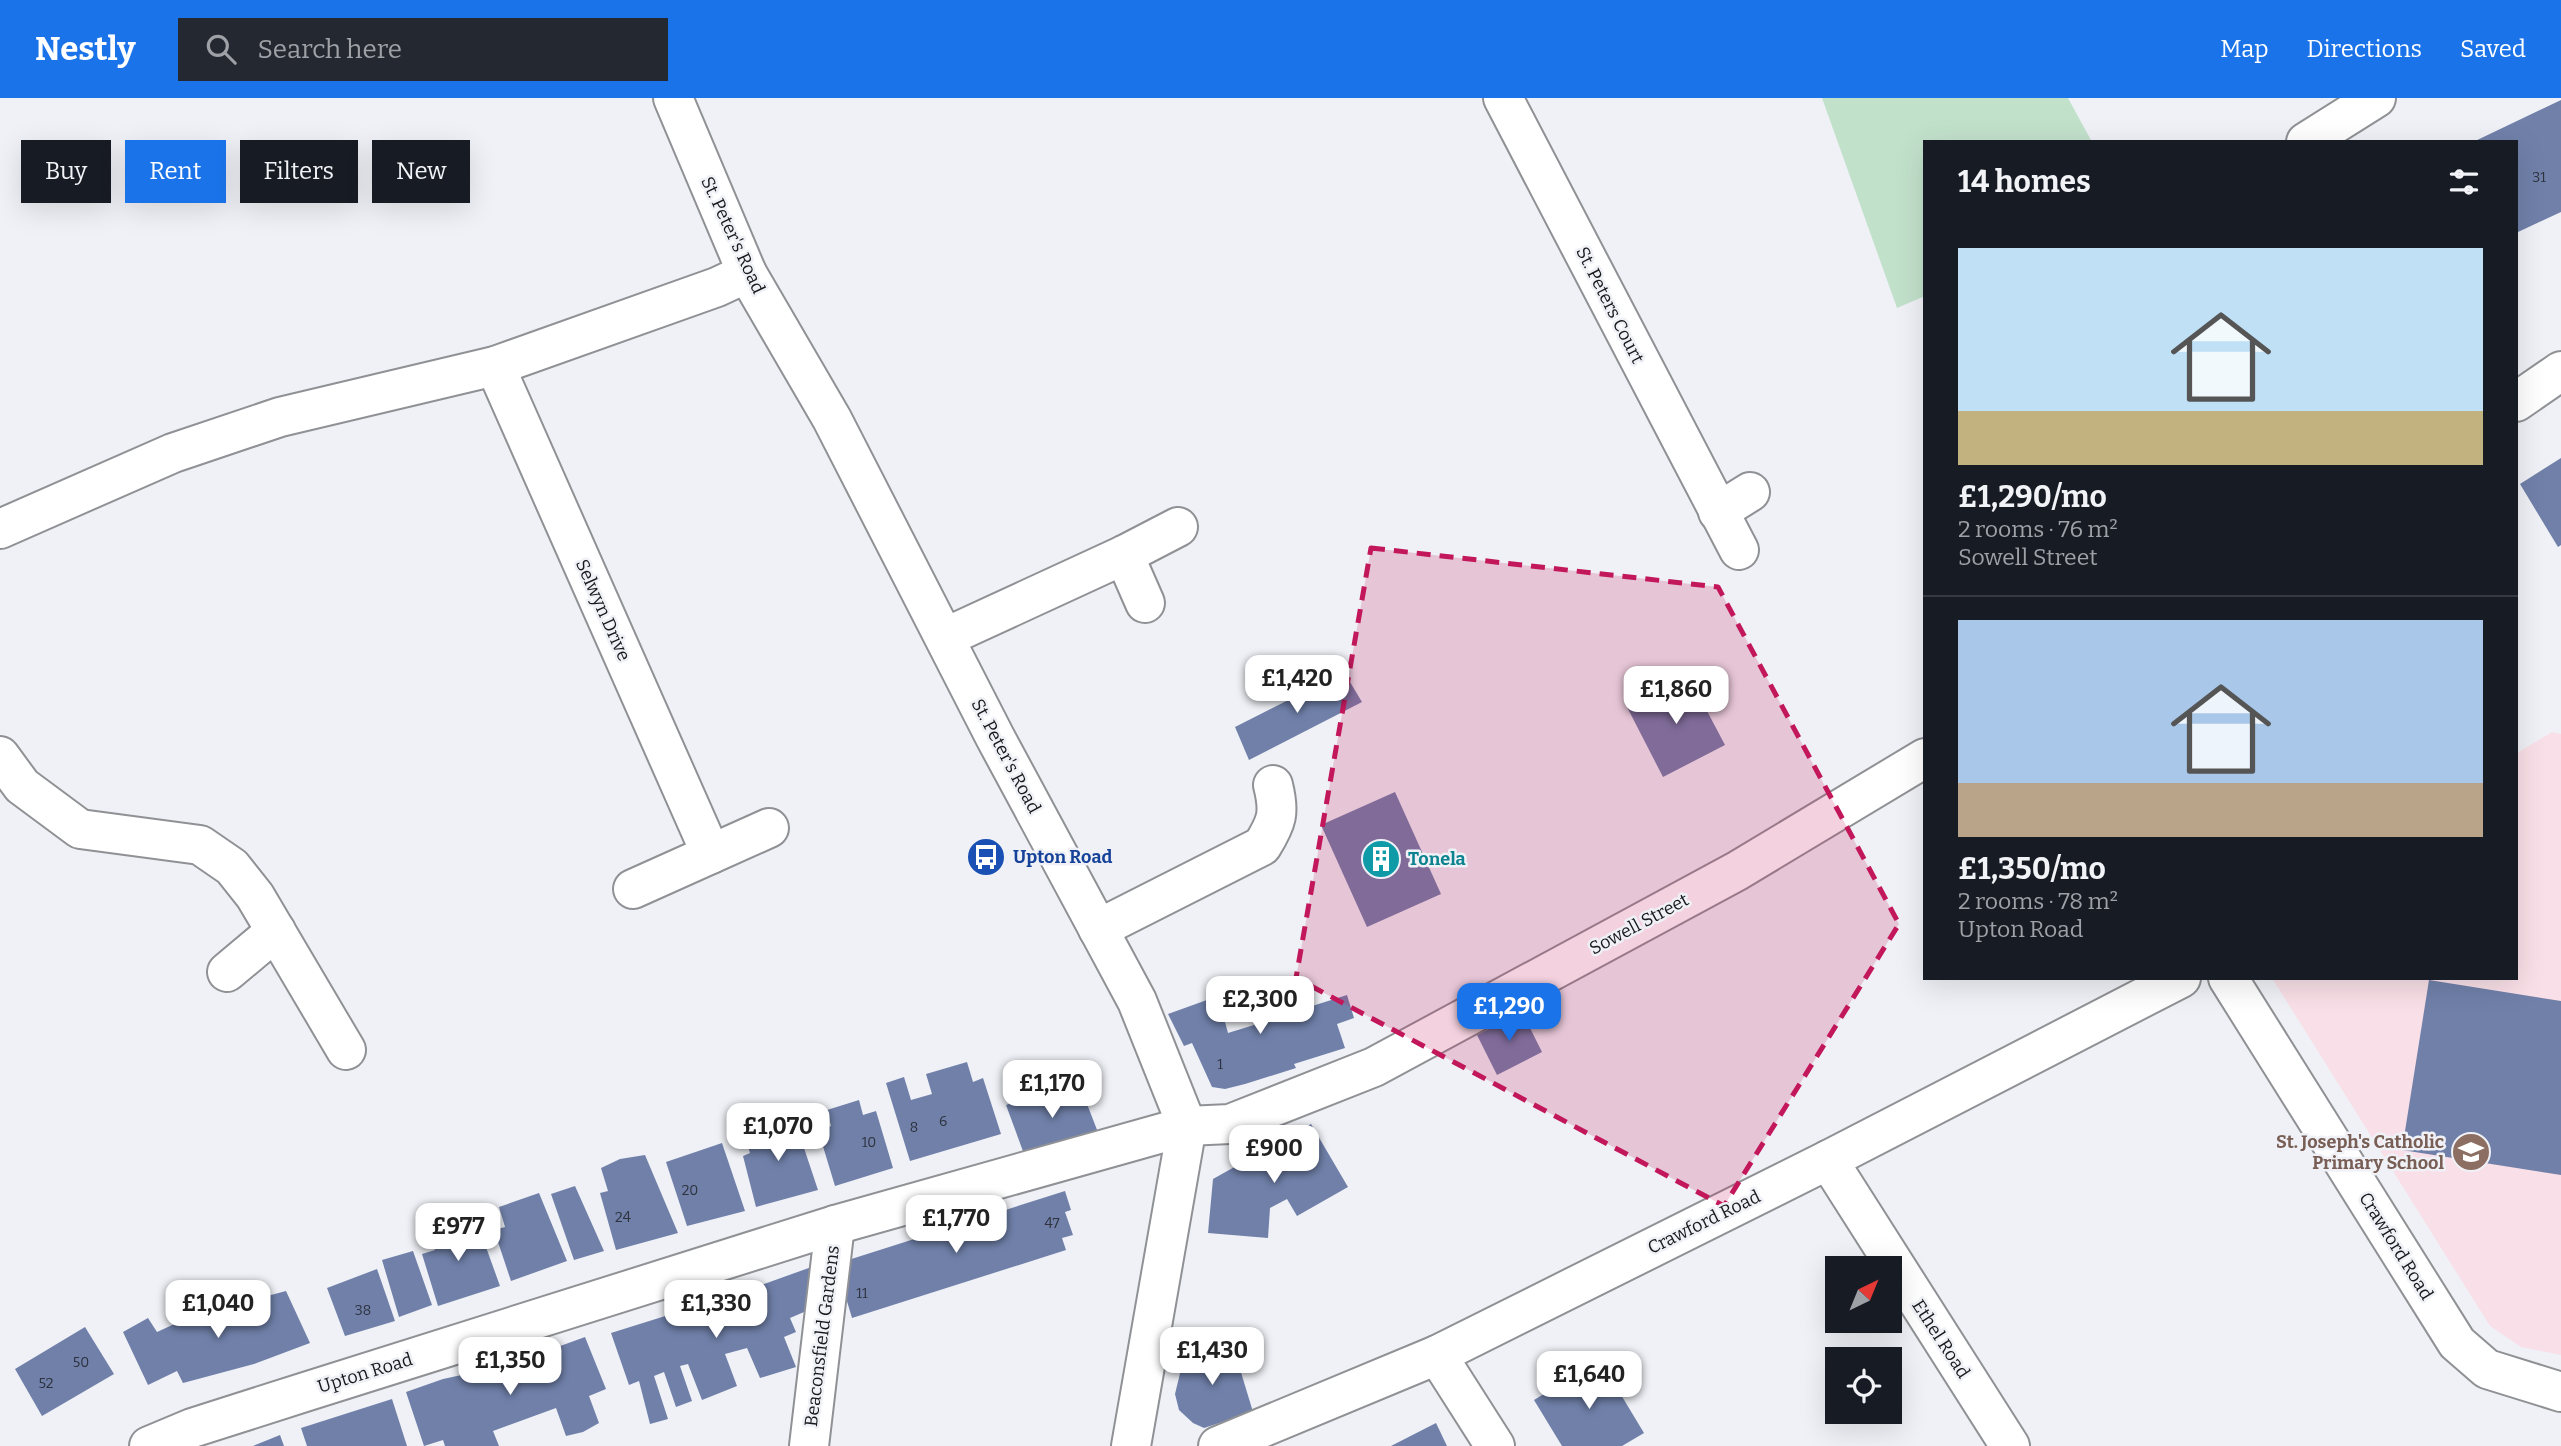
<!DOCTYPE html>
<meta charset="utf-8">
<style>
:root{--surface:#171b24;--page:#242831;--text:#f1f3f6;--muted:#9ea1a6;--line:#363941;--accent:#1a73e8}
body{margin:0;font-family:Bitter,serif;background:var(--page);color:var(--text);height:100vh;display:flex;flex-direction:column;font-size:26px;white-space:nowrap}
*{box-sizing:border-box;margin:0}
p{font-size:23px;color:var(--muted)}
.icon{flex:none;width:38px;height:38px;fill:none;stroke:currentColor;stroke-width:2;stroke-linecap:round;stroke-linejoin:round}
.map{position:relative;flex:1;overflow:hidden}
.details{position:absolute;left:1923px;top:42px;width:595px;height:840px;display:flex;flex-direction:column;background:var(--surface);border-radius:0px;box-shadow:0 7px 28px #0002}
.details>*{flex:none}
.guide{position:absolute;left:21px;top:42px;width:665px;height:63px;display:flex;gap:14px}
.needle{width:46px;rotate:43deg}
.tools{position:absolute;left:1825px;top:1158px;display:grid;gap:14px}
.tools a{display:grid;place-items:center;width:77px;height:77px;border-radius:0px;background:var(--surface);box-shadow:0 7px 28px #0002;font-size:35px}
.price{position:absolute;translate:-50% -60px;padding:0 16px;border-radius:14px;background:#fff;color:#222;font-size:23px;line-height:46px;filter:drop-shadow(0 2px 4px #0008)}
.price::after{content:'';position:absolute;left:50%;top:42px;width:21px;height:16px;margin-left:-10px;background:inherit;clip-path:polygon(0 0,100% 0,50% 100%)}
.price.on{background:var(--accent);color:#fff}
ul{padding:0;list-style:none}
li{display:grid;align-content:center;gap:14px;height:371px;padding:0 35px}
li+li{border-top:2px solid var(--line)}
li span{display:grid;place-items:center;height:217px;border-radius:0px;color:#555}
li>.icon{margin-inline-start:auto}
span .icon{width:126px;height:126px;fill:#fffc;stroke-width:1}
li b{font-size:30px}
h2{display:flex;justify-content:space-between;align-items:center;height:84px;padding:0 35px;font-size:30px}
.tag{padding:0 24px;border-radius:0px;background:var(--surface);box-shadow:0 7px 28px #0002;font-size:24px;line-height:63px}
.tag.on{background:var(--accent);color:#fff}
header{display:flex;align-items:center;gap:42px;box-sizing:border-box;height:98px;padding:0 35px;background:var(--accent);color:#fff}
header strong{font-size:33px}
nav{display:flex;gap:38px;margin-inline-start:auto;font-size:24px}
.search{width:490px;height:63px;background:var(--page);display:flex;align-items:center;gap:18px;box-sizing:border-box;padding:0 24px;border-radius:0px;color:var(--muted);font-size:26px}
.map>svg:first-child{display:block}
.education{fill:#f9dfe7}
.green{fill:#c2e1cb}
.building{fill:#7080a9}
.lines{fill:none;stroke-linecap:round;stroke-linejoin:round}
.minor-casing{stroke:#8f9195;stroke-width:42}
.minor{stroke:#fff;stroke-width:38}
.marked{fill:#c2185b;fill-opacity:0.2;stroke:#c2185b;stroke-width:5;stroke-dasharray:14 9;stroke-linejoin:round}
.labels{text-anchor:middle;stroke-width:5;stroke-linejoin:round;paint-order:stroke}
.number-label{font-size:14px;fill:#2d323e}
.street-label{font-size:18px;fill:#17181a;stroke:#eff1f6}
.transit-label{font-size:18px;font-weight:bold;fill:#164399;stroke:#eff1f6;text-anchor:start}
.culture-label{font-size:18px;font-weight:bold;fill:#0d838f;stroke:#eff1f6;text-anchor:start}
.education-label{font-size:18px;font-weight:bold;fill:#785e54;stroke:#eff1f6;text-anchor:end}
</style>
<header>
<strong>Nestly</strong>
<div class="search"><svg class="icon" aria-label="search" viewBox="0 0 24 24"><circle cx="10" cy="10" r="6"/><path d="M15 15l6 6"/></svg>Search here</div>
<nav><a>Map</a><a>Directions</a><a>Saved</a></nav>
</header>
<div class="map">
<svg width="2561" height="1348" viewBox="0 0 2561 1348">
<rect width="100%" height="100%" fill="#eff1f6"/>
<polygon class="education" points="2552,634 2561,636 2561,1257 2521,1249 2490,1228 2272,880 2516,880 2517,655"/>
<polygon class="green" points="1822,0 2068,0 2092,44 1925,44 1925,198 1897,210"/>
<g class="building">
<polygon points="2561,2 2561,114 2518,134 2516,44 2473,44"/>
<polygon points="2561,360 2561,447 2558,449 2520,386"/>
<polygon points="1344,574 1362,604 1249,662 1235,629"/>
<polygon points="1688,577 1725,647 1663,679 1627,609"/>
<polygon points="1395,694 1441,796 1367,829 1321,727"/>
<polygon points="2429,882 2561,903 2561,1077 2402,1052"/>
<polygon points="1277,885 1287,916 1347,897 1354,920 1337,926 1345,950 1294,966 1296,970 1245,986 1225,991 1212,989 1192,945 1184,948 1168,916 1218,898 1228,935 1254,927 1244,895"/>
<polygon points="1522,914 1542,954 1497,977 1477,937"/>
<polygon points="967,964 973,984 983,980 1001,1036 910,1063 886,985 904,979 911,1002 932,996 926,976"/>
<polygon points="1077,980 1099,1037 1027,1064 1006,1007"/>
<polygon points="859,1002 863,1017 876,1013 893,1070 835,1088 818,1032 831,1028 827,1012"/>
<polygon points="793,1017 818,1092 756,1109 743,1058 750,1055 744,1035"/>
<polygon points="1311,1026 1348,1089 1297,1118 1287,1101 1270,1110 1268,1140 1208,1135 1213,1081"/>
<polygon points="722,1045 745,1113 687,1128 666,1064"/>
<polygon points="645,1057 678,1135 616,1152 600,1095 608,1093 601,1070 620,1061"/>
<polygon points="575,1088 604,1153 574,1162 551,1096"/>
<polygon points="1065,1093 1071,1112 1065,1114 1073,1137 1062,1140 1066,1152 852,1220 840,1180 842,1164"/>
<polygon points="539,1095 567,1163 511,1183 494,1132 505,1129 499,1109"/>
<polygon points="464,1120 472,1141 482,1138 500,1188 438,1208 422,1156 435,1152 429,1130"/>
<polygon points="413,1153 432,1207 399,1219 382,1162"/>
<polygon points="817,1167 818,1208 790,1220 796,1234 784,1239 796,1269 760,1280 747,1250 725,1256 737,1288 702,1302 688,1266 680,1268 692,1303 676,1309 664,1274 654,1278 668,1321 650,1326 639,1283 629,1287 611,1235 745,1193"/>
<polygon points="377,1171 395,1223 345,1238 327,1190"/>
<polygon points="286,1193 310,1245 254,1266 183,1285 177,1273 148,1287 123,1234 148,1220 157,1234 192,1218"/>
<polygon points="85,1229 114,1276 42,1318 15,1271"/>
<polygon points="585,1239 606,1291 589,1298 599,1325 583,1334 566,1338 556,1310 493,1333 499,1348 445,1348 443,1342 424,1348 406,1294 443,1281 508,1267"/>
<polygon points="1233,1248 1253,1314 1204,1330 1193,1325 1179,1312 1175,1296 1186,1251"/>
<polygon points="1600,1262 1644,1335 1622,1348 1562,1348 1534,1302"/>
<polygon points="392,1301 407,1348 307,1348 301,1330"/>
<polygon points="1436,1325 1447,1348 1391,1348"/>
<polygon points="280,1337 284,1348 253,1348"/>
</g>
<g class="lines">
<defs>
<g id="minor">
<polyline points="673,0 747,175 832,321 995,639 1137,903 1187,1028 1131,1348"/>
<polyline points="1503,0 1739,452"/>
<polyline points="2306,44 2376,0"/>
<polyline points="495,268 711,756"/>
<polyline points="2516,304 2561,273"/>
<polyline points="1718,414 1750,394"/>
<polyline points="0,431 173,355 280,319 495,268 717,189 747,175"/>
<polyline points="1124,457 1145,505"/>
<polyline points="946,539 1124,457 1178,429"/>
<polyline points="0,658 22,688 80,731 200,747 232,769 255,798 346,952"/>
<polyline points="633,791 769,730"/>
<path d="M1098,831L1262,748C1277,724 1280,715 1273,687"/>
<polyline points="227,874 276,833"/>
<polyline points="2228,880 2457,1245 2487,1271 2561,1294"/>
<polyline points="1828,1062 2010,1348"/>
<polyline points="1437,1257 1495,1348"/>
<polyline points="149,1348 192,1330 305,1294 835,1127 1187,1028 1230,1026 1374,969 1737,773 1925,660"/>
<polyline points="809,1348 835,1127"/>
<polyline points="1218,1348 1437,1257 1828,1062 2181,880"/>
</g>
</defs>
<use href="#minor" class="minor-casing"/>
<use href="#minor" class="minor"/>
</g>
<path class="marked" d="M1371,450L1718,489L1899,826L1724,1108L1296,880Z"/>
<defs>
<symbol id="bus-disc" viewBox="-11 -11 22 22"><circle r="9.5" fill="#1a4fb4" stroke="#eff1f6"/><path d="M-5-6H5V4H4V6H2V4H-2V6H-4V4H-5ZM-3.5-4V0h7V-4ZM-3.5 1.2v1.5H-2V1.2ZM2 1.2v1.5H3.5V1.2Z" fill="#fff"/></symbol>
<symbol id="building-disc" viewBox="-11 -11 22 22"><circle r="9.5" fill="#0f9aa8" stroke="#eff1f6"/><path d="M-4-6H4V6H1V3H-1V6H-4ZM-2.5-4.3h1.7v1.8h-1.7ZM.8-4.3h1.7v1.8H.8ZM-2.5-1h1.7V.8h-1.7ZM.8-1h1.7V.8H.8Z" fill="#fff"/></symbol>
<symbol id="school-disc" viewBox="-11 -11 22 22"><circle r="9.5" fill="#8d6e63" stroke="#eff1f6"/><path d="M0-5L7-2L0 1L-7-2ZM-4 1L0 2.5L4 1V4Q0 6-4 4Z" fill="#fff"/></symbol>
</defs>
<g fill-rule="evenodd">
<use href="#bus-disc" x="964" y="737" width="44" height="44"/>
<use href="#building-disc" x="1359" y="739" width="44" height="44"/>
<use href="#school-disc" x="2449" y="1032" width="44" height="44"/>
</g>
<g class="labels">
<g class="number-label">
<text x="2539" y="84">31</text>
<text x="1220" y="971">1</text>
<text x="943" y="1028">6</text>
<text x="914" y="1034">8</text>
<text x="869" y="1049">10</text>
<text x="690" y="1097">20</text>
<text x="623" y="1124">24</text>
<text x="1052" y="1130">47</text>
<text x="862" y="1200">11</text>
<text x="363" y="1217">38</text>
<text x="81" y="1269">50</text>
<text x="46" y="1290">52</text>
</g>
<g class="street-label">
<text transform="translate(733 137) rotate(65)" y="6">St. Peter's Road</text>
<text transform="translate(1610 207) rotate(63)" y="6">St. Peters Court</text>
<text transform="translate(603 512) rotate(66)" y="6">Selwyn Drive</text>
<text transform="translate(1006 658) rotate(62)" y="6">St. Peter's Road</text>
<text transform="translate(1639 826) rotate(-28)" y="6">Sowell Street</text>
<text transform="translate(1704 1124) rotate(-26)" y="6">Crawford Road</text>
<text transform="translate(2396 1148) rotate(58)" y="6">Crawford Road</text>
<text transform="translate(822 1238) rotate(-83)" y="6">Beaconsfield Gardens</text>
<text transform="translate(1941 1241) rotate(57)" y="6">Ethel Road</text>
<text transform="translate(365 1275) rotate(-17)" y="6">Upton Road</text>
</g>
<g class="transit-label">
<text x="1013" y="765">Upton Road</text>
</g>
<g class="culture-label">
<text x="1408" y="767">Tonela</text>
</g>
<g class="education-label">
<text x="2444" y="1050">St. Joseph's Catholic<tspan x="2444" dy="21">Primary School</tspan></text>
</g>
</g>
</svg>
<div class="tools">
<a><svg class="needle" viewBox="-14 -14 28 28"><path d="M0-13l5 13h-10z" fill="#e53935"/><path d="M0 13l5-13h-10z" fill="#9ea1a6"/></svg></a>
<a><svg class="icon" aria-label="locate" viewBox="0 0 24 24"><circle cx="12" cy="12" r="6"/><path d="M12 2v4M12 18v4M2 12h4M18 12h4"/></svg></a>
</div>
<b class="price" style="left:1297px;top:617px">£1,420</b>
<b class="price" style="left:1676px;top:628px">£1,860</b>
<b class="price" style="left:1260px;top:938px">£2,300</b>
<b class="price on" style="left:1509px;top:945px">£1,290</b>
<b class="price" style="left:1052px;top:1022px">£1,170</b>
<b class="price" style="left:778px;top:1065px">£1,070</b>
<b class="price" style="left:1274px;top:1087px">£900</b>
<b class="price" style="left:956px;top:1157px">£1,770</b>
<b class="price" style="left:458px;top:1165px">£977</b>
<b class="price" style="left:218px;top:1242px">£1,040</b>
<b class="price" style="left:716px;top:1242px">£1,330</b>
<b class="price" style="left:1212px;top:1289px">£1,430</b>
<b class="price" style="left:510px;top:1299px">£1,350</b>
<b class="price" style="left:1589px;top:1313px">£1,640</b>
<div class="guide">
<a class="tag">Buy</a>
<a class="tag on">Rent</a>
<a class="tag">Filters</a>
<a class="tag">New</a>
</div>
<section class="details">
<h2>14 homes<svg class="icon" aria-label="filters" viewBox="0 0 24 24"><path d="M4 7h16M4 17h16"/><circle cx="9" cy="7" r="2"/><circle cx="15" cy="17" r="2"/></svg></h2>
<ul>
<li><span style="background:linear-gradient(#bfe0f5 75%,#c2b280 0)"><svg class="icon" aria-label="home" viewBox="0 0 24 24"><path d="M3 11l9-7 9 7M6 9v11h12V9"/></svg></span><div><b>£1,290/mo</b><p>2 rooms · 76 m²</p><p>Sowell Street</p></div></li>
<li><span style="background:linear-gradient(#a9c7e8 75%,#b9a48a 0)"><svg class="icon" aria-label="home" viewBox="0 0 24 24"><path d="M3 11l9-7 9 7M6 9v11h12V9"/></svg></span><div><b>£1,350/mo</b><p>2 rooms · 78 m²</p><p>Upton Road</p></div></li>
</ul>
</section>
</div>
